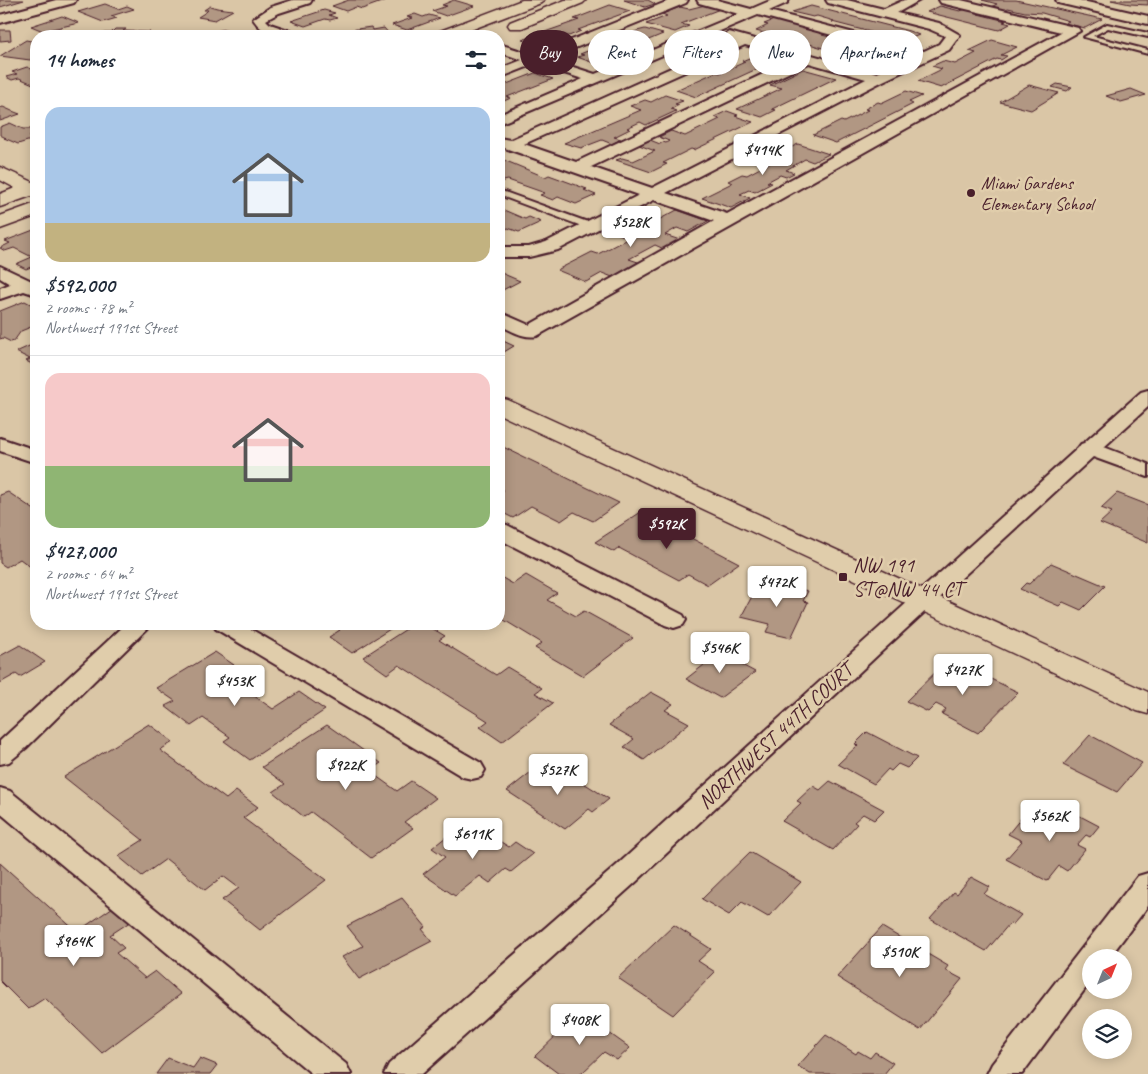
<!DOCTYPE html>
<meta charset="utf-8">
<style>
:root{--surface:#fff;--page:#f2f2f3;--text:#1f2937;--muted:#747a83;--line:#e0e1e3;--accent:#4a1f2b}
body{margin:0;font-family:Caveat,sans-serif;background:var(--page);color:var(--text);height:100vh;display:flex;flex-direction:column;font-size:19px;white-space:nowrap}
*{box-sizing:border-box;margin:0}
p{font-size:16px;color:var(--muted)}
.icon{flex:none;width:28px;height:28px;fill:none;stroke:currentColor;stroke-width:2;stroke-linecap:round;stroke-linejoin:round}
.map{position:relative;flex:1;overflow:hidden}
.drawer{position:absolute;left:30px;top:30px;width:475px;height:600px;display:flex;flex-direction:column;background:var(--surface);border-radius:20px;box-shadow:0 2px 12px #0003}
.drawer>*{flex:none}
.top-card{position:absolute;left:520px;top:30px;width:475px;height:45px;display:flex;gap:10px}
.needle{width:32px;rotate:43deg}
.buttons{position:absolute;left:1082px;top:949px;display:grid;gap:10px}
.buttons a{display:grid;place-items:center;width:50px;height:50px;border-radius:50%;background:var(--surface);box-shadow:0 2px 12px #0003;font-size:25px}
.price{position:absolute;translate:-50% -42px;padding:0 11px;border-radius:5px;background:#fff;color:#222;font-size:16px;line-height:32px;filter:drop-shadow(0 1px 2px #0008)}
.price::after{content:'';position:absolute;left:50%;top:30px;width:15px;height:11px;margin-left:-8px;background:inherit;clip-path:polygon(0 0,100% 0,50% 100%)}
.price.selected{background:var(--accent);color:#fff}
ul{padding:0;list-style:none}
li{display:grid;align-content:center;gap:10px;height:265px;padding:0 15px}
li+li{border-top:1px solid var(--line)}
li span{display:grid;place-items:center;height:155px;border-radius:15px;color:#555}
li>.icon{margin-inline-start:auto}
span .icon{width:90px;height:90px;fill:#fffc;stroke-width:1}
li b{font-size:21px}
h2{display:flex;justify-content:space-between;align-items:center;height:60px;padding:0 15px;font-size:21px}
.pill{padding:0 18px;border-radius:22px;background:var(--surface);box-shadow:0 2px 12px #0003;font-size:18px;line-height:45px}
.pill.selected{background:var(--accent);color:#fff}
.map>svg:first-child{display:block}
.building{fill:#b19783;stroke:#4a1f2b}
.lines{fill:none;stroke-linecap:round;stroke-linejoin:round}
.lane-casing{stroke:#4a1f2b;stroke-width:4}
.street-casing{stroke:#4a1f2b;stroke-width:4}
.secondary-casing{stroke:#4a1f2b;stroke-width:3}
.lane{fill:#e0cdab;fill-rule:evenodd}
.street{fill:#e0cdab;fill-rule:evenodd}
.secondary{fill:#e0cdab;fill-rule:evenodd}
.poi-dot{fill:#4a1f2b;stroke:#e0cdab;stroke-width:2}
.labels{text-anchor:middle;stroke-width:5;stroke-linejoin:round;paint-order:stroke}
.far-poi-label{font-size:18px;fill:#4a1f2b;stroke:#e0cdab;text-anchor:start}
.poi-label{font-size:21px;fill:#4a1f2b;stroke:#e0cdab;text-anchor:start}
.street-label{font-size:21px;fill:#4a1f2b;stroke:#e0cdab}
</style>
<div class="map">
<svg width="1148" height="1074" viewBox="0 0 1148 1074">
<rect width="100%" height="100%" fill="#dac6a6"/>
<filter id="ink" filterUnits="userSpaceOnUse"><feTurbulence type="fractalNoise" baseFrequency=".02" numOctaves="2"/><feDisplacementMap in="SourceGraphic" scale="10" xChannelSelector="R" yChannelSelector="G"/><feConvolveMatrix kernelMatrix="1 2 1 2 8 2 1 2 1" color-interpolation-filters="sRGB"/></filter>
<g filter="url(#ink)">
<g class="building">
<polygon points="0,0 24,0 0,7"/>
<polygon points="349,0 387,0 362,9 356,7 346,11 332,6"/>
<polygon points="454,0 474,6 446,16 432,11 447,6 442,5"/>
<polygon points="624,0 648,0 655,4 645,7"/>
<polygon points="982,0 1016,0 1102,19 1085,28 1065,23 1069,21 1042,13 1025,12 1008,8 1004,10 991,7 997,4"/>
<polygon points="1111,0 1148,0 1148,5 1130,4"/>
<polygon points="105,4 118,9 127,6 134,9 111,16 117,18 103,22 78,12"/>
<polygon points="610,5 630,11 578,30 581,31 569,36 563,34 537,45 522,40 579,20 574,19"/>
<polygon points="705,5 720,9 681,24 689,26 675,32 646,24 667,16 662,14 680,7 689,9"/>
<polygon points="210,6 217,8 233,10 215,20 198,17 206,12 208,10 204,10"/>
<polygon points="811,6 909,31 919,35 905,41 832,22 834,21 817,16 813,17 792,12"/>
<polygon points="940,6 960,11 970,8 982,12 978,14 1006,21 1003,22 1010,24 999,30 927,12"/>
<polygon points="324,10 335,13 329,15 337,18 330,20 325,19 305,26 291,21"/>
<polygon points="415,14 423,17 429,15 440,18 407,30 392,25 412,18 407,17"/>
<polygon points="62,16 79,23 43,31 31,26"/>
<polygon points="774,20 827,33 822,35 837,39 842,37 850,39 847,40 859,43 853,46 883,52 865,61 803,42 799,44 781,39 783,38 756,31 768,25 764,24"/>
<polygon points="371,27 373,30 384,28 391,36 347,36 343,31"/>
<polygon points="115,29 126,29 123,31 150,32 147,36 100,36 104,33 111,33"/>
<polygon points="226,29 234,36 202,36 213,34 210,32"/>
<polygon points="645,29 663,34 622,51 619,50 594,63 577,57 584,55 580,54 637,31"/>
<polygon points="0,30 10,30 11,40 0,41"/>
<polygon points="26,40 36,42 36,55 30,60 0,56"/>
<polygon points="992,40 1017,47 1001,55 1007,56 1001,60 997,59 941,88 918,81 942,69 932,66 943,61 955,64 976,53 969,51"/>
<polygon points="756,55 771,60 764,63 782,68 776,71 761,67 696,97 676,90 716,72 720,73 745,62 742,61"/>
<polygon points="27,67 36,71 36,83 33,84 19,78 12,80 6,77 17,74 12,72"/>
<polygon points="803,69 836,78 772,109 776,110 762,117 737,109 782,88 770,85"/>
<polygon points="535,73 553,79 507,97 511,98 499,103 499,87"/>
<polygon points="1057,84 1072,87 1067,91 1052,87"/>
<polygon points="1029,85 1059,93 1031,110 1000,102"/>
<polygon points="1131,89 1146,95 1121,102 1106,96"/>
<polygon points="906,91 922,96 909,102 913,104 840,141 836,143 813,135 841,121 844,122 868,110 865,109 878,102 881,103"/>
<polygon points="665,95 683,101 675,104 679,105 671,109 676,111 646,125 640,122 627,128 630,129 614,137 621,139 612,144 602,140 581,148 564,143 641,110 630,106 645,100 651,102"/>
<polygon points="3,107 12,111 20,114 0,121 0,108"/>
<polygon points="727,111 738,115 735,116 753,122 694,150 691,149 663,163 667,164 651,172 616,160 622,158 633,161 655,151 639,145 650,140 660,144 663,142 666,143 669,141 659,137 671,131 685,136 720,119 714,117"/>
<polygon points="10,123 23,129 36,129 36,134 29,137 34,139 18,144 4,138 6,138 0,135 0,127"/>
<polygon points="798,144 829,154 813,162 805,159 786,170 794,173 786,177 780,175 767,182 772,183 755,192 749,190 740,194 750,198 731,208 702,198 732,183 728,181 742,174 747,175 775,160 770,158"/>
<polygon points="499,158 545,177 549,175 587,189 584,190 596,195 576,204 558,197 553,200 540,195 545,193 508,180 499,182"/>
<polygon points="499,208 525,219 529,217 541,222 519,232 508,228 506,229 499,226"/>
<polygon points="677,210 708,221 688,232 677,228 665,235 680,240 664,249 655,245 629,259 641,263 615,278 602,273 586,282 557,270 592,252 598,254 629,238 614,232 625,226 641,232 648,228 645,227"/>
<polygon points="36,229 36,265 26,269 16,264 32,257 14,248 5,251 0,248 10,243 5,241"/>
<polygon points="499,272 520,281 499,292"/>
<polygon points="25,301 36,307 36,325 21,331 14,341 11,342 3,338 0,339 0,311"/>
<polygon points="499,339 514,346 499,355"/>
<polygon points="36,343 36,366 26,361 30,359 16,352"/>
<polygon points="499,445 619,503 593,521 574,512 561,521 531,506 513,518 499,511 499,494 504,490 499,488"/>
<polygon points="8,492 36,511 36,571 20,559 6,567 0,563 0,495"/>
<polygon points="1117,493 1148,505 1148,543 1100,523 1112,512 1101,508"/>
<polygon points="641,512 739,563 708,585 688,574 679,580 619,548 614,552 595,542"/>
<polygon points="1051,563 1105,586 1081,610 1063,602 1059,606 1020,589 1026,583 1029,584"/>
<polygon points="526,575 557,593 547,600 576,616 584,611 633,638 583,676 535,648 542,643 499,617 499,576 513,584"/>
<polygon points="770,582 808,591 803,601 808,602 791,638 766,632 770,624 741,617 758,585 768,587"/>
<polygon points="331,624 398,624 352,653 329,637 340,630"/>
<polygon points="414,624 425,624 445,636 439,640 496,675 507,667 542,688 535,693 553,703 502,742 480,727 488,721 399,665 387,674 363,657"/>
<polygon points="20,645 45,662 20,677 16,674 0,683 0,656"/>
<polygon points="712,649 755,672 720,698 686,679 709,661 702,657"/>
<polygon points="215,652 234,665 221,673 273,709 299,692 325,710 250,760 224,741 230,737 203,718 191,726 165,706 175,701 156,688"/>
<polygon points="949,659 1018,692 978,733 942,714 946,709 936,704 928,712 906,701"/>
<polygon points="651,692 673,704 665,710 689,723 644,760 624,747 634,739 609,725"/>
<polygon points="149,724 173,742 160,750 226,799 236,791 258,807 243,818 326,880 260,930 222,900 239,888 223,876 205,890 166,859 142,876 118,856 143,840 64,777"/>
<polygon points="327,725 381,763 369,771 397,791 411,781 436,798 404,822 413,828 371,858 311,812 304,817 273,792 285,784 262,767"/>
<polygon points="867,732 917,758 907,768 898,764 891,771 888,769 874,784 838,764 858,745 855,744"/>
<polygon points="1090,735 1142,763 1117,792 1063,765"/>
<polygon points="536,768 553,779 563,770 609,799 593,812 589,809 565,829 507,791"/>
<polygon points="830,781 884,810 874,820 863,814 854,822 857,824 833,850 782,821 801,803 797,801 813,786 820,790"/>
<polygon points="1061,806 1099,826 1090,837 1086,835 1077,845 1085,849 1067,871 1059,866 1047,881 1006,859 1022,841 1008,834 1022,817 1036,825 1045,813 1052,817"/>
<polygon points="456,829 469,838 480,829 509,847 515,842 533,854 511,872 506,869 490,883 480,876 455,896 423,874 445,857 432,848"/>
<polygon points="750,852 801,882 768,917 742,902 729,915 702,899"/>
<polygon points="0,863 77,932 116,905 133,920 110,935 124,948 116,953 145,978 155,971 181,994 102,1053 45,998 28,1009 0,981"/>
<polygon points="971,877 990,887 984,894 1021,915 1013,924 1010,923 986,951 930,919 954,892 957,894"/>
<polygon points="402,898 426,927 422,929 432,941 359,979 342,957 363,946 347,926"/>
<polygon points="674,925 711,949 698,961 715,972 673,1015 618,978"/>
<polygon points="882,927 948,966 945,970 962,979 920,1030 837,977"/>
<polygon points="577,1010 630,1048 617,1060 604,1052 581,1074 559,1074 535,1056 562,1030 559,1027"/>
<polygon points="826,1035 856,1054 858,1051 870,1058 875,1052 893,1063 884,1074 810,1074 798,1066"/>
<polygon points="168,1058 193,1068 200,1058 217,1065 210,1074 156,1074"/>
</g>
<g class="lines">
<defs>
<g id="lane">
<polygon points="1107,24 1148,33 1148,37 1108,28 1093,36 1148,50 1148,54 1084,37"/>
<polygon points="499,190 593,224 594,226 593,228 587,228 499,195"/>
</g>
<g id="street">
<polygon points="56,0 76,0 74,3 0,23 0,15"/>
<path d="M293,0H312L310,3L279,13L266,20L270,24L297,33L298,36C278,36 265,37 253,19L271,7Z"/>
<path d="M671,0H688L686,3L548,59L595,74L739,14L699,3L697,0H717L751,9L772,0H789L787,3L769,11L924,51L939,44L945,36L929,29L828,3L826,0H847L884,9L904,0H920L897,13L939,23L960,35L949,50L883,81L666,193L727,214L1061,32L941,3L939,0H961L1078,28L1080,31L537,336C523,339 511,330 499,325V312L529,325L714,221L654,200L558,250L529,257H499V247H529L546,242L639,195L499,146V138L510,140L731,41L724,39L722,36L729,32L877,73L913,57L758,15L499,124V115L583,79L535,64L499,78V69L522,60L499,52V44L534,55ZM745,45L795,59L576,162L524,144ZM809,63L866,79L652,188L591,167Z"/>
<polygon points="1056,0 1078,0 1148,16 1148,24 1058,3"/>
<polygon points="0,266 36,283 36,295 24,291 0,299 0,288 10,284 0,278"/>
<polygon points="1148,390 1148,407 1104,447 1148,464 1148,477 1093,457 881,652 636,882 422,1074 384,1074 389,1064 616,866 1078,448 1081,444 1084,443 1141,392"/>
<polygon points="0,438 36,450 36,463 0,451"/>
<polygon points="499,523 507,525 683,615 686,620 683,625 674,628 665,625 499,539"/>
<polygon points="126,624 152,624 26,748 9,762 0,764 0,741"/>
<polygon points="213,624 242,624 481,763 485,770 481,777 472,779 463,777 216,629"/>
<polygon points="0,788 10,791 346,1064 351,1074 312,1074 0,813"/>
<polygon points="1148,873 1148,906 1109,958 1091,958 1091,981 1022,1074 987,1074 992,1064 1138,876"/>
</g>
<g id="secondary">
<polygon points="522,0 544,0 541,3 455,36 433,36 435,33"/>
<polygon points="565,0 586,0 583,3 522,28 510,28 508,25 510,22"/>
<polygon points="0,167 33,182 36,181 36,197 31,196 0,207 0,194 15,188 0,180"/>
<polygon points="36,203 36,216 0,229 0,216"/>
<polygon points="499,398 508,400 1148,692 1148,714 1137,711 499,414"/>
</g>
</defs>
<use href="#lane" class="lane-casing"/>
<use href="#street" class="street-casing"/>
<use href="#secondary" class="secondary-casing"/>
<use href="#lane" class="lane"/>
<use href="#street" class="street"/>
<use href="#secondary" class="secondary"/>
</g>
</g>
<g class="poi-dot">
<circle cx="971" cy="193" r="5"/>
<rect x="838" y="572" width="10" height="10" rx="2.5"/>
</g>
<g class="labels">
<g class="far-poi-label">
<text x="981" y="189">Miami Gardens<tspan x="981" dy="21">Elementary School</tspan></text>
</g>
<g class="poi-label">
<text x="853" y="572">NW 191<tspan x="853" dy="24">ST@NW 44 CT</tspan></text>
</g>
<g class="street-label">
<text transform="translate(775 736) rotate(-43)" y="7">NORTHWEST 44TH COURT</text>
</g>
</g>
</svg>
<div class="buttons">
<a><svg class="needle" viewBox="-14 -14 28 28"><path d="M0-13l5 13h-10z" fill="#e53935"/><path d="M0 13l5-13h-10z" fill="#747a83"/></svg></a>
<a><svg class="icon" aria-label="layers" viewBox="0 0 24 24"><path d="M12 4l9 5-9 5-9-5zM3 14l9 5 9-5"/></svg></a>
</div>
<b class="price" style="left:763px;top:176px">$414K</b>
<b class="price" style="left:631px;top:248px">$528K</b>
<b class="price selected" style="left:667px;top:550px">$592K</b>
<b class="price" style="left:777px;top:608px">$472K</b>
<b class="price" style="left:720px;top:674px">$546K</b>
<b class="price" style="left:963px;top:696px">$427K</b>
<b class="price" style="left:235px;top:707px">$453K</b>
<b class="price" style="left:346px;top:791px">$922K</b>
<b class="price" style="left:558px;top:796px">$527K</b>
<b class="price" style="left:1050px;top:842px">$562K</b>
<b class="price" style="left:473px;top:860px">$611K</b>
<b class="price" style="left:74px;top:967px">$964K</b>
<b class="price" style="left:900px;top:978px">$510K</b>
<b class="price" style="left:580px;top:1046px">$408K</b>
<div class="top-card">
<a class="pill selected">Buy</a>
<a class="pill">Rent</a>
<a class="pill">Filters</a>
<a class="pill">New</a>
<a class="pill">Apartment</a>
</div>
<section class="drawer">
<h2>14 homes<svg class="icon" aria-label="filters" viewBox="0 0 24 24"><path d="M4 7h16M4 17h16"/><circle cx="9" cy="7" r="2"/><circle cx="15" cy="17" r="2"/></svg></h2>
<ul>
<li><span style="background:linear-gradient(#a9c7e8 75%,#c2b280 0)"><svg class="icon" aria-label="home" viewBox="0 0 24 24"><path d="M3 11l9-7 9 7M6 9v11h12V9"/></svg></span><div><b>$592,000</b><p>2 rooms · 78 m²</p><p>Northwest 191st Street</p></div></li>
<li><span style="background:linear-gradient(#f6c9c9 60%,#8fb573 0)"><svg class="icon" aria-label="home" viewBox="0 0 24 24"><path d="M3 11l9-7 9 7M6 9v11h12V9"/></svg></span><div><b>$427,000</b><p>2 rooms · 64 m²</p><p>Northwest 191st Street</p></div></li>
</ul>
</section>
</div>
